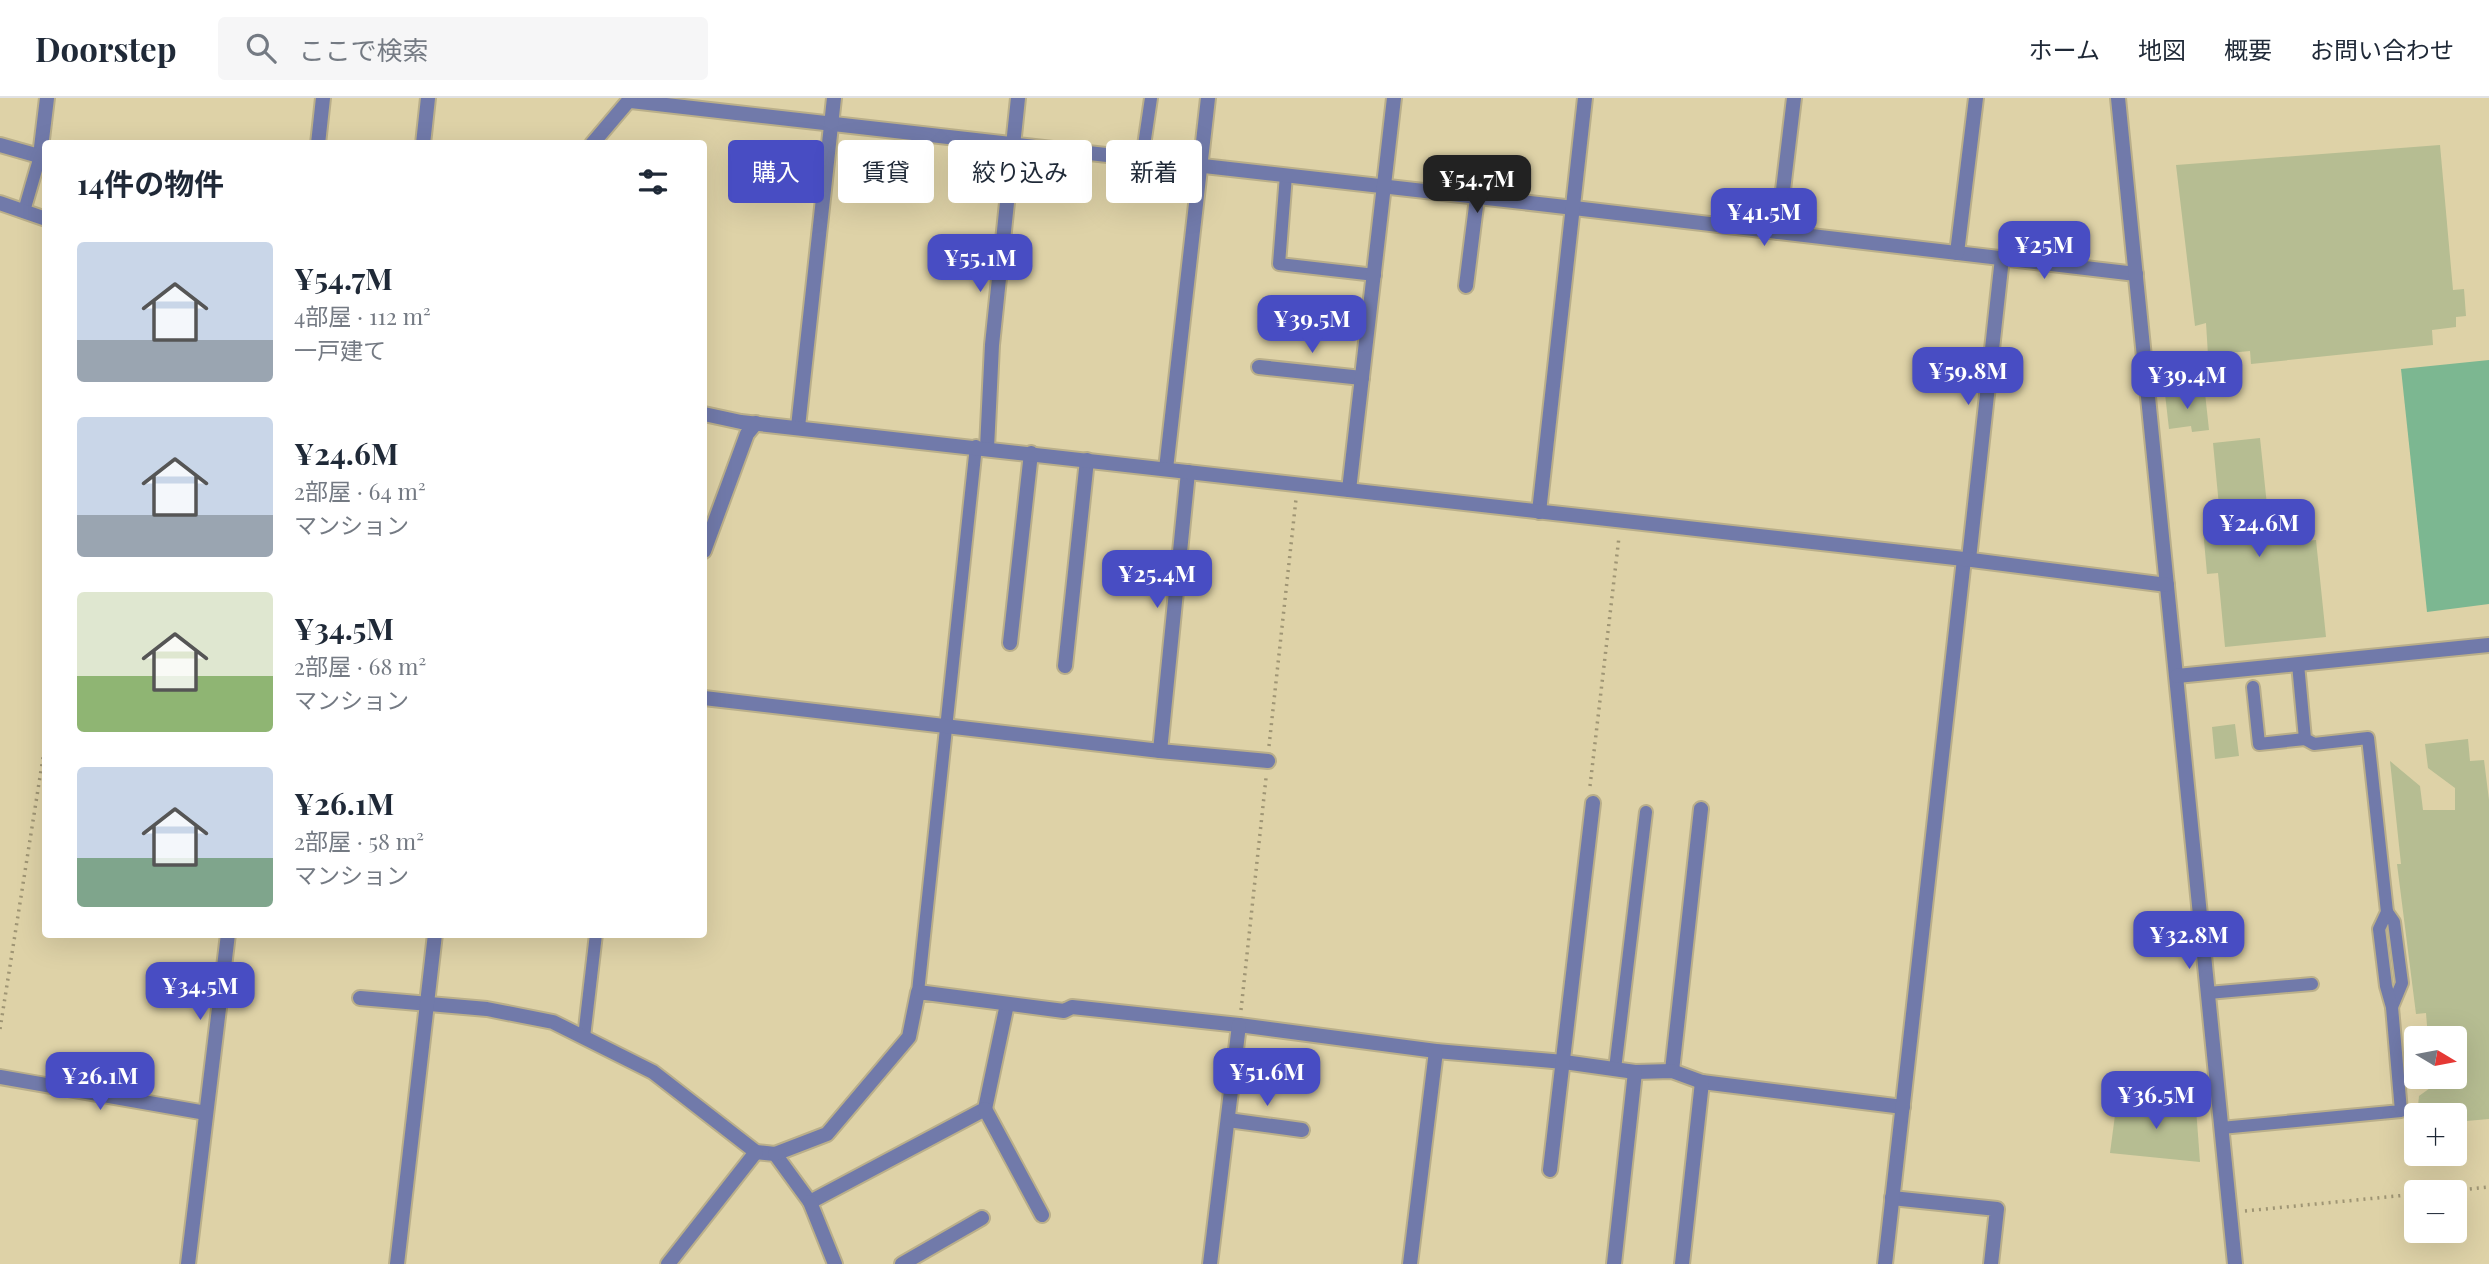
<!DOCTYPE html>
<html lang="ja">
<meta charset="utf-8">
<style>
:root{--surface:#fff;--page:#f6f6f7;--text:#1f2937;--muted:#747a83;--line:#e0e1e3;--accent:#484dc3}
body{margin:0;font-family:"Playfair Display","Noto Sans JP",serif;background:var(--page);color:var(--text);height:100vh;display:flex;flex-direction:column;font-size:26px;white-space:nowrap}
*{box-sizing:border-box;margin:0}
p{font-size:23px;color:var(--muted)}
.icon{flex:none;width:38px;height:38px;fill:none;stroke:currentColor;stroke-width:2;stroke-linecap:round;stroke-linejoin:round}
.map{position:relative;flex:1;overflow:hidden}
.panel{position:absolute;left:42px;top:42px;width:665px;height:798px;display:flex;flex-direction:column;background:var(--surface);border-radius:7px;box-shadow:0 7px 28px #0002}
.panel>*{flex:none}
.banner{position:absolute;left:728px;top:42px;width:665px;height:63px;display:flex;gap:14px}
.needle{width:46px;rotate:100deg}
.controls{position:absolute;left:2404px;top:928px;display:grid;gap:14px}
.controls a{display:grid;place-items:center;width:63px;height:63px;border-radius:7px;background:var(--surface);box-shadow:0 7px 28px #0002;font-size:35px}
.price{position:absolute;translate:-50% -60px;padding:0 16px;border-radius:14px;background:var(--accent);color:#fff;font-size:23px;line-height:46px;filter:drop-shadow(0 2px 4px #0008)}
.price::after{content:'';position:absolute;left:50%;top:42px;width:21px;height:16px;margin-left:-10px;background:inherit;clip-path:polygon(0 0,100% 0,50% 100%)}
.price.selected{background:#222;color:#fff}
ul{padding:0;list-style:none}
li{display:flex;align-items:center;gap:21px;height:175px;padding:0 35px}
li span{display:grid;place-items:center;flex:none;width:196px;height:140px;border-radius:7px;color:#555}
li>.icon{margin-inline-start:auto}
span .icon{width:84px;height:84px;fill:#fffc;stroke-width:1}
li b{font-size:30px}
h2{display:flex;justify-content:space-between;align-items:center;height:84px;padding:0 35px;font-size:30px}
.tag{padding:0 24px;border-radius:7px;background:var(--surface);box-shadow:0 7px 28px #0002;font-size:24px;line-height:63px}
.tag.selected{background:var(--accent);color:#fff}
header{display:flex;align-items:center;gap:42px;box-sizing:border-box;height:98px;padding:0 35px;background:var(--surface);border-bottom:2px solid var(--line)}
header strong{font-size:33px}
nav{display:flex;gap:38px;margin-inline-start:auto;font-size:24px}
.search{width:490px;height:63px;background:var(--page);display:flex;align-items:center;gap:18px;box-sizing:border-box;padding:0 24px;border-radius:7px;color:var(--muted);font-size:26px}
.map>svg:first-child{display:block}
.grass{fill:#7cb791}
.building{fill:#b6bd92}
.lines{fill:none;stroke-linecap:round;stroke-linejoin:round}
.service-casing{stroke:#baaf8a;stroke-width:16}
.minor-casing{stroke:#baaf8a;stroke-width:18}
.tertiary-casing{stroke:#baaf8a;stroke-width:18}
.path{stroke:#9f9574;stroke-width:3.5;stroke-dasharray:2 5;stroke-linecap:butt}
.service{stroke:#717aaa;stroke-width:12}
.minor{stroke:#717aaa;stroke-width:14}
.tertiary{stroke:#717aaa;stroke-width:14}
</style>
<header>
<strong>Doorstep</strong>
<div class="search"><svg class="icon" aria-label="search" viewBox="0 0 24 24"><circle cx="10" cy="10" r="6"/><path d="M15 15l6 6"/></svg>ここで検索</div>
<nav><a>ホーム</a><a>地図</a><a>概要</a><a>お問い合わせ</a></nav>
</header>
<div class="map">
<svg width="2489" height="1166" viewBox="0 0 2489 1166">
<rect width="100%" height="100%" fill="#ded2a7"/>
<polygon class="grass" points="2489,262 2489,506 2427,514 2401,271"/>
<g class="building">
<polygon points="2440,47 2453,192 2464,191 2466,218 2456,219 2456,229 2432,232 2433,247 2251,266 2250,253 2208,257 2206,225 2195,228 2176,67"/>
<polygon points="2183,294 2183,297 2205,295 2209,332 2192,334 2191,328 2169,331 2165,296"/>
<polygon points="2260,340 2271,446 2316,442 2326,539 2225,549 2218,475 2207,476 2203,431 2221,429 2213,345"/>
<polygon points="2235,626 2239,658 2215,661 2212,629"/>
<polygon points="2468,641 2470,663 2484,662 2489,702 2489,1021 2455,1024 2455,1017 2417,1017 2419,998 2444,980 2455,978 2455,940 2428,940 2426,915 2416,916 2397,766 2401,766 2390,663 2420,688 2423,712 2455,712 2455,690 2428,670 2425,646"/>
<polygon points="2117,1002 2196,1010 2200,1064 2110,1055"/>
</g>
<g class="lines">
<defs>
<g id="service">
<polyline points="1142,61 1151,0"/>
<polyline points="1286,77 1279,166 1375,177"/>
<polyline points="24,113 40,58"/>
<polyline points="2253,589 2259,646 2305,641"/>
<polyline points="2387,814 2394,824 2402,885 2392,909"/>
<polyline points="918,894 976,348"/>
<polyline points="2208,895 2312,886"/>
<polyline points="584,939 596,836"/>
<polyline points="1615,971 1646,714"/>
<polyline points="2221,1030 2401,1013 2392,909 2386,888 2379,831 2387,814 2368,640 2314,646 2305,641 2298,566"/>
</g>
<g id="minor">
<polyline points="631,3 1574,110 2136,176"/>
<polyline points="318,46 323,0"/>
<polyline points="423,46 428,0"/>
<polyline points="592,46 631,0"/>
<polyline points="40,58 47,0"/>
<polyline points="0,105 46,121"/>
<polyline points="1778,134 1794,0"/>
<polyline points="1957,155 1976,0"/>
<polyline points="1466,188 1477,100"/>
<polyline points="1259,269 1362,280"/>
<polyline points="798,329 834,0"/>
<polyline points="987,350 992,247 1018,0"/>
<polyline points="1166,371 1208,0"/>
<polyline points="1349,392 1394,0"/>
<polyline points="1539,414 1585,0"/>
<polyline points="704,453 747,336 756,325"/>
<polyline points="1969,461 2002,160"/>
<polyline points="1010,545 1031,355"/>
<polyline points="1065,568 1087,362"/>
<polyline points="704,600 1160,653 1268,663"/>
<polyline points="1160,653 1188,374"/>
<polyline points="360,900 487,911 553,924 653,974 756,1054 775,1056 810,1104 985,1011 1007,906"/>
<polyline points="1672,973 1701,711"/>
<polyline points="0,979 206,1015"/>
<polyline points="985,1011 1042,1117"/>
<polyline points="1228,1022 1302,1032"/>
<polyline points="775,1056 827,1036 909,939 918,894 1064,913 1072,909 1239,927 1436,953 1564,964 1635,974 1672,973 1702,984 1903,1009"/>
<polyline points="1550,1072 1593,705"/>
<polyline points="1892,1100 1997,1111 1991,1166"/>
<polyline points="810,1104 835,1166"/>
<polyline points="188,1166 228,836"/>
<polyline points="397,1166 435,836"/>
<polyline points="668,1166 756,1054"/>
<polyline points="902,1166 982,1120"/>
<polyline points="1210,1166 1239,927"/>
<polyline points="1410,1166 1436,953"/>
<polyline points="1614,1166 1635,974"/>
<polyline points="1682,1166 1702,984"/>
<polyline points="1885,1166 1964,461"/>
</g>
<g id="tertiary">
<polyline points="2118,0 2235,1166"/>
<polyline points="0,47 46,60"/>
<polyline points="704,316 741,324 1964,461 2167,487"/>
<polyline points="2177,578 2489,547"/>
</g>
</defs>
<use href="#service" class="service-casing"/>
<use href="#minor" class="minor-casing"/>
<use href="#tertiary" class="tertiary-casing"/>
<g class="path">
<polyline points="1269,648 1296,401"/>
<polyline points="1590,688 1619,439"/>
<polyline points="1241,912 1266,680"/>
<polyline points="0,931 46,641"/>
<polyline points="2442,1094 2489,1089"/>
<polyline points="2245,1113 2417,1096"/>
</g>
<use href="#service" class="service"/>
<use href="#minor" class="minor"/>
<use href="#tertiary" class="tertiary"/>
</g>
</svg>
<div class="controls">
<a><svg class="needle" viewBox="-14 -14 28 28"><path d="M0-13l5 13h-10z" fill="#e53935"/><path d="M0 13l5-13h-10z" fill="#747a83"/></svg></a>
<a>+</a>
<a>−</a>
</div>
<b class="price selected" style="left:1477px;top:117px">¥54.7M</b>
<b class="price" style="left:1764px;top:150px">¥41.5M</b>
<b class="price" style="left:2044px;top:183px">¥25M</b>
<b class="price" style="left:980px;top:196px">¥55.1M</b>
<b class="price" style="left:1312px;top:257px">¥39.5M</b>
<b class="price" style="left:1968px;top:309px">¥59.8M</b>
<b class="price" style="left:2187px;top:313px">¥39.4M</b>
<b class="price" style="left:2259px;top:461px">¥24.6M</b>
<b class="price" style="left:1157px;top:512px">¥25.4M</b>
<b class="price" style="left:2189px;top:873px">¥32.8M</b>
<b class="price" style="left:200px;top:924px">¥34.5M</b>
<b class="price" style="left:1267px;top:1010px">¥51.6M</b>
<b class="price" style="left:100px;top:1014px">¥26.1M</b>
<b class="price" style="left:2156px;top:1033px">¥36.5M</b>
<div class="banner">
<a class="tag selected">購入</a>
<a class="tag">賃貸</a>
<a class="tag">絞り込み</a>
<a class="tag">新着</a>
</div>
<section class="panel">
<h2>14件の物件<svg class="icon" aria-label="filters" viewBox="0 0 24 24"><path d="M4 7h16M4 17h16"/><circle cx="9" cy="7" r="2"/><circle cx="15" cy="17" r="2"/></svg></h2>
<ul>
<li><span style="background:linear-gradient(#c9d6e8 70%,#9aa5b1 0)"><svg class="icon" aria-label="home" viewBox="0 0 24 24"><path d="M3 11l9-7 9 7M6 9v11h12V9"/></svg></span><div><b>¥54.7M</b><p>4部屋 · 112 m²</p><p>一戸建て</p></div></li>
<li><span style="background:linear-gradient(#c9d6e8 70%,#9aa5b1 0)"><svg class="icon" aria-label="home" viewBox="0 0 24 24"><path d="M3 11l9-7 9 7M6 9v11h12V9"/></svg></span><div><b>¥24.6M</b><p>2部屋 · 64 m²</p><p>マンション</p></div></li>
<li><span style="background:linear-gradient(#dfe7d0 60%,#8fb573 0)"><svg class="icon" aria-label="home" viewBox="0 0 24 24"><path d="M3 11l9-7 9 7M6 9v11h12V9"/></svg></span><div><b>¥34.5M</b><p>2部屋 · 68 m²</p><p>マンション</p></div></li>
<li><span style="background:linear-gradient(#c9d6e8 65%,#7fa58c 0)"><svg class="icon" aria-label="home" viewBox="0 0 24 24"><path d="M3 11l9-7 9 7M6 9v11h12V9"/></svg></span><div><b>¥26.1M</b><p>2部屋 · 58 m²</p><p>マンション</p></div></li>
</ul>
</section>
</div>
